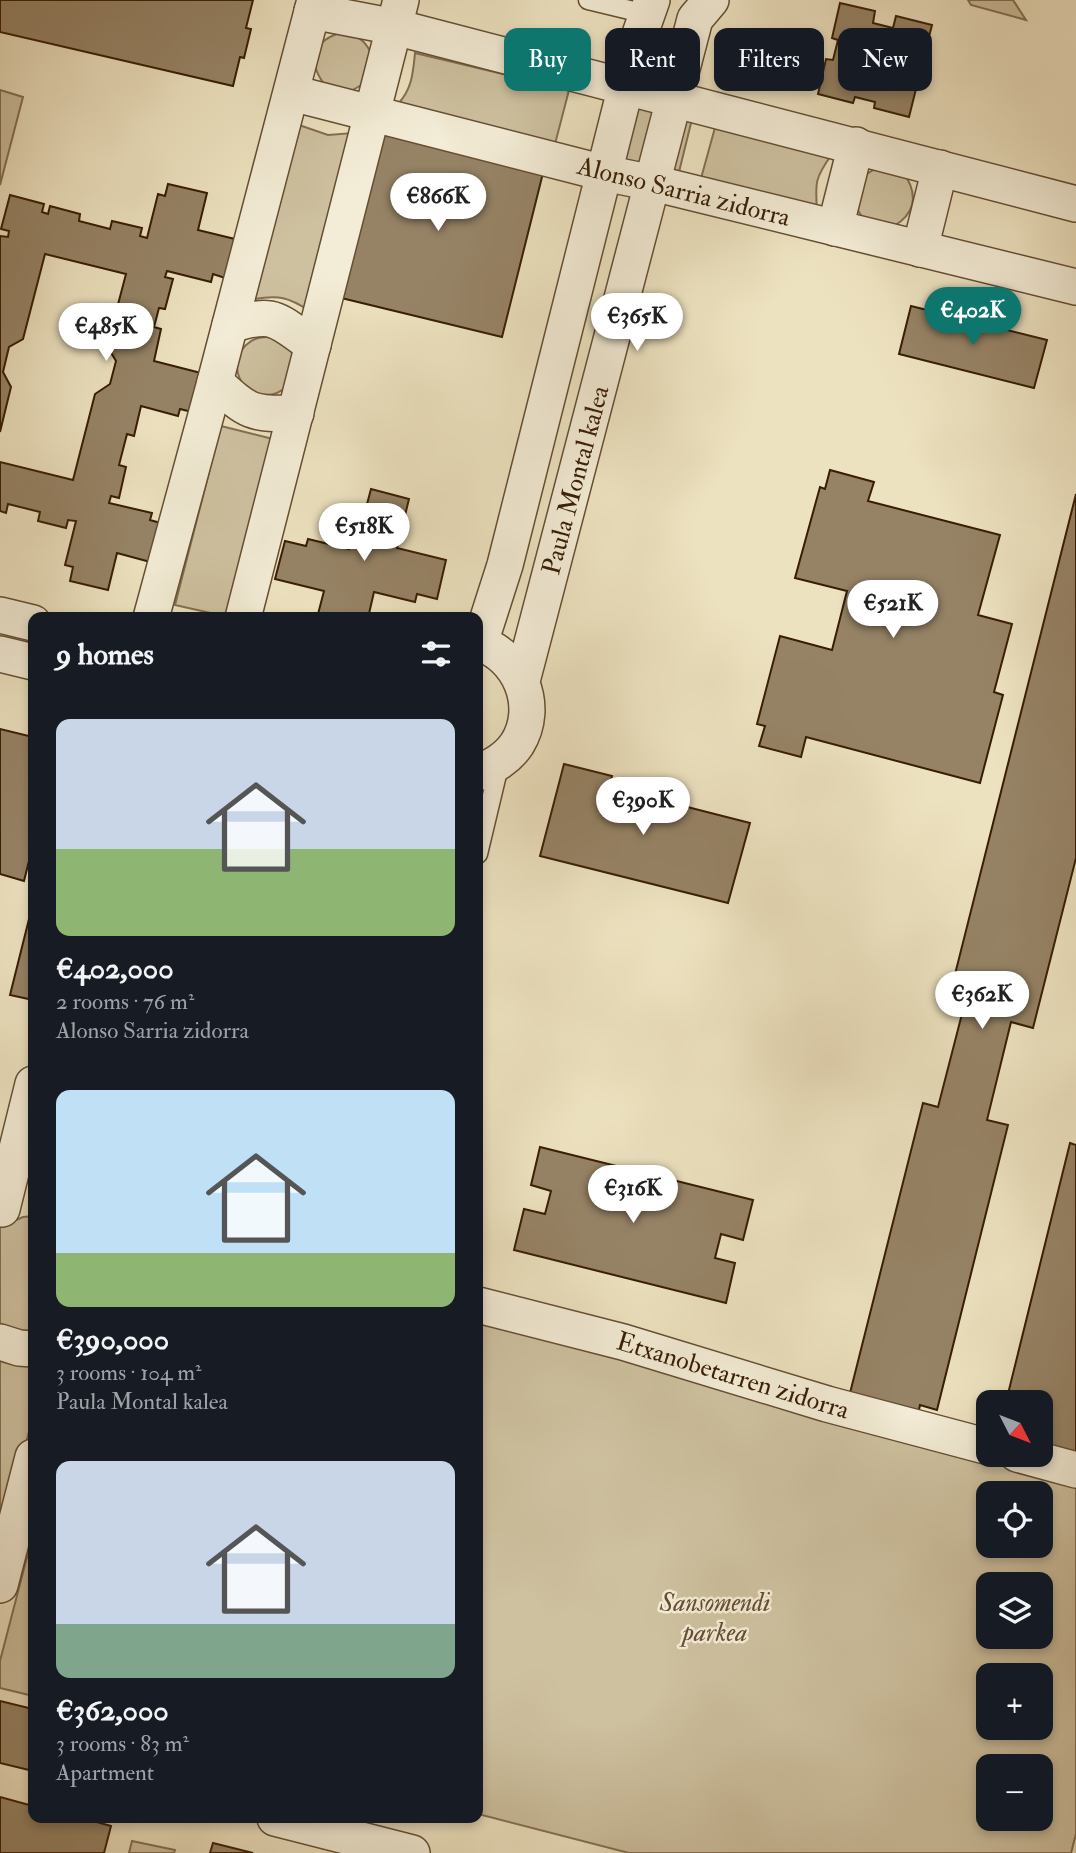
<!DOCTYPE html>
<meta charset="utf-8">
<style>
:root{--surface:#171b24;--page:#242831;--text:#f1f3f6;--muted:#9ea1a6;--accent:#0f766e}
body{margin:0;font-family:"IM FELL Double Pica",serif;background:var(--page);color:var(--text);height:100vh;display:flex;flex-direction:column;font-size:26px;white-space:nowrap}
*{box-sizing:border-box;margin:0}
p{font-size:23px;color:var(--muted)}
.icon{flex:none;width:38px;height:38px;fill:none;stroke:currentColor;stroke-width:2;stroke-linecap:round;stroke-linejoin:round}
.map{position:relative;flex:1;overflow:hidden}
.sheet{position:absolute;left:28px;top:612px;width:455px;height:1211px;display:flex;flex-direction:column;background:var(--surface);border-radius:14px;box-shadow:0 4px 10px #0003}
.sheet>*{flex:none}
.guide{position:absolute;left:504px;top:28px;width:466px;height:63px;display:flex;gap:14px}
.needle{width:46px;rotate:132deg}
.buttons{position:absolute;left:976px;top:1390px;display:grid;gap:14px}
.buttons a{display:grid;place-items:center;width:77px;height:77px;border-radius:14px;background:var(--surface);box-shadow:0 4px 10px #0003;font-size:35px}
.price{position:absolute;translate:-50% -60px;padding:0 16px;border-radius:24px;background:#fff;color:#222;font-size:23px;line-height:46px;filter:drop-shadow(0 2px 4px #0008)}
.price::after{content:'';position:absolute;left:50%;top:42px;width:21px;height:16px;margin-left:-10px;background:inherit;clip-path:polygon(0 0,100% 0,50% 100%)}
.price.selected{background:var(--accent);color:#fff}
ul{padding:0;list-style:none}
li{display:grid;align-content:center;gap:14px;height:371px;padding:0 28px}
li span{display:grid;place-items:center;height:217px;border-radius:14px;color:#555}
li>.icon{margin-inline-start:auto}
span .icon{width:126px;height:126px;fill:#fffc;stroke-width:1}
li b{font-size:30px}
h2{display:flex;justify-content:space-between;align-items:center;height:84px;padding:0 28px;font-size:30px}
.tag{padding:0 24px;border-radius:14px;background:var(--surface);box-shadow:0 4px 10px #0003;font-size:24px;line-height:63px}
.tag.selected{background:var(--accent);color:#fff}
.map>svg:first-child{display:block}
.green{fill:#cec1a0;stroke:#836f52;stroke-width:2;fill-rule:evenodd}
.building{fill:#968366;stroke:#381d04;stroke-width:2}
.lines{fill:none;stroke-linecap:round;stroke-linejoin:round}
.lane-casing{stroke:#654e33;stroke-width:21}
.street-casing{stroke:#654e33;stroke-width:38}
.lane{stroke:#f3ecd6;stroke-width:18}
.street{stroke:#f3ecd6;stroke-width:35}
.labels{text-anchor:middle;stroke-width:5;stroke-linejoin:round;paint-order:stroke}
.street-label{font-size:26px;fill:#381d04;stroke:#f3ecd6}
.park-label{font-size:26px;font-style:italic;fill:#654e33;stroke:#f3ecd6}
</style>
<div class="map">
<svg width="1076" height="1853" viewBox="0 0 1076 1853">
<rect width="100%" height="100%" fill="#ede2c0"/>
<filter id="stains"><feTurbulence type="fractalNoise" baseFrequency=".00286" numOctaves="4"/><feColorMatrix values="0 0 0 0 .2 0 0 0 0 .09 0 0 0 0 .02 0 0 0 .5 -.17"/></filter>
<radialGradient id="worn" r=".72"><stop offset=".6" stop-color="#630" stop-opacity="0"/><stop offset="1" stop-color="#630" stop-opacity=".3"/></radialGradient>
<g class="green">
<polygon points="968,0 1013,0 1026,20 971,5"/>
<path d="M343,32C360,36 367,42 373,58L363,84L351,91L324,84C306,59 314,40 343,32Z"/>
<path d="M415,53L569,90L555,144L398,104C412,89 413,73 415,53Z"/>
<polygon points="0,90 23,97 0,185"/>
<polygon points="637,105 658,110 643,167 622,162"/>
<polygon points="684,116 692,119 678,176 669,174"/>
<path d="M716,124L832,154C815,178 815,182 817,211L700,182Z"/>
<path d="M299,125L328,135L353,133L310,311C288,297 279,295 254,299Z"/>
<path d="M875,169L907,178C918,198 914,214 894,226L862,217L856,207L865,175Z"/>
<circle cx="266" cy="366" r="29"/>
<polygon points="221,426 277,440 233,618 175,605"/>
<polygon points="33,1216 33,1335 0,1324 0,1227 23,1217"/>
<path d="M478,1305L1076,1470V1834L1071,1853H629L478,1814ZM989,1493H1041V1545H989ZM989,1584H1041V1636H989ZM989,1675H1041V1727H989ZM989,1766H1041V1818H989Z"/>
<polygon points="0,1356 33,1363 33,1416 0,1545"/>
<polygon points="33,1534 33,1696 0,1688 0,1661"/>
<polygon points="132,1841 175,1850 174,1853 129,1853"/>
</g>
<g class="building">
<polygon points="0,0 253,0 246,28 251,29 244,58 240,57 233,86 0,32"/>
<polygon points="840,3 875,11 873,23 893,28 896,16 932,25 923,60 917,59 912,79 918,81 909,117 874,108 875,102 855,97 853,103 818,94 826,59 833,60 838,40 832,38"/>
<polygon points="375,128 544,169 502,337 333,296"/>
<polygon points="168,184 207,193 198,230 235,239 225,278 213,274 211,282 167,271 165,277 173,279 165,309 159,308 154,327 161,329 154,361 201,373 192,412 180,409 178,416 141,406 134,436 127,434 119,465 126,467 119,498 111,496 109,503 152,513 150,520 164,524 154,563 117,553 108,590 70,581 73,567 65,565 76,521 68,520 66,528 38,521 40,512 8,504 6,513 0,511 0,462 73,480 95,394 110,384 116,361 107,346 126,274 45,254 23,339 9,347 3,372 11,387 0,432 0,236 8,237 9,231 1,229 10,195 44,204 42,212 48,214 50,206 80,214 79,221 110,229 112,221 142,228 140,236 147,238 158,194 165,196"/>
<polygon points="911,306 1047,340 1034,388 899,354"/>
<polygon points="830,470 874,482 868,501 1000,535 978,615 1012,624 994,692 1003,695 980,783 806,737 801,757 759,746 765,726 757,724 780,636 832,650 847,591 795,578 820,487 825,489"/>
<polygon points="371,489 409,499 397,548 446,560 437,599 417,594 415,602 374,592 368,618 317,618 324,591 275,579 285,541 306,546 308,539 349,549 359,507 366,508"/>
<polygon points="1076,494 1076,858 1033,1028 1011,1022 987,1120 1008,1125 937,1410 920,1405 918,1415 849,1397 923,1103 938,1107 963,1010 947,1006"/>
<polygon points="0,729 33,737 33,845 24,881 0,874"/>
<polygon points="564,764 612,776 609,787 750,823 728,903 540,856"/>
<polygon points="30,915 33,916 33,1000 10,995"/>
<polygon points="1070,1143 1076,1145 1076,1454 1041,1445 1041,1402 1006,1402"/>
<polygon points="540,1147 753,1200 743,1240 721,1234 715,1258 735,1263 726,1303 514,1250 524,1209 545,1214 551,1191 531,1185"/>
<polygon points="0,1701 33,1709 33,1771 0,1763"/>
<polygon points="0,1797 33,1806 33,1818 82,1818 111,1826 104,1853 0,1853"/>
<polygon points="213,1843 253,1853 210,1853"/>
</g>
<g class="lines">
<defs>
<g id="lane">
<polyline points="588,0 646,14"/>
<polyline points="478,854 500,762"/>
</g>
<g id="street">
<polyline points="312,11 395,27 1076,204"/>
<polyline points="292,93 604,173 653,183 1076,287"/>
<polyline points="835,228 856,145"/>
<polyline points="920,249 940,168"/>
<path d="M230,325C276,311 276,320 313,345"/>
<path d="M215,382C248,412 251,415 296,413"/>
<polyline points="0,615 33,623"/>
<polyline points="151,618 215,382 315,0"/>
<polyline points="243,618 401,0"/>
<path d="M478,643C519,655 541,706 517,744C507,759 493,766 478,773"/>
<polyline points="480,643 505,565 626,86 640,34 652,0"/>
<polyline points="0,654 33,662"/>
<polyline points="522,681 695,19 711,0"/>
<polyline points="2,1209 33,1084"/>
<polyline points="478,1305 623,1342 827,1404 989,1447"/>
<polyline points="0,1342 19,1348 33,1349"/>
<polyline points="1017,1454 1076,1470"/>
<polyline points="0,1585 33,1457"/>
<polyline points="275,1818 412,1853"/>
</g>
</defs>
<use href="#lane" class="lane-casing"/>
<use href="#street" class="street-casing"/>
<use href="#lane" class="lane"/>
<use href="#street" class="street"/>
</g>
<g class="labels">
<g class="street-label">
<text transform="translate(684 191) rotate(14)" y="9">Alonso Sarria zidorra</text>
<text transform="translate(575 480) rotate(-75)" y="9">Paula Montal kalea</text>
<text transform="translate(733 1375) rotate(17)" y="9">Etxanobetarren zidorra</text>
</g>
<g class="park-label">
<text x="715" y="1611">Sansomendi<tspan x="715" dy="30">parkea</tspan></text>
</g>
</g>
<rect width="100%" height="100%" filter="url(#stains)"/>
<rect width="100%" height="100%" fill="url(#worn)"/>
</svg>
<div class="buttons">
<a><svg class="needle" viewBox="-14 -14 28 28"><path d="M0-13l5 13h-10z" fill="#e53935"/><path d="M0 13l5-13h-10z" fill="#9ea1a6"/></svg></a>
<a><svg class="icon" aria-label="locate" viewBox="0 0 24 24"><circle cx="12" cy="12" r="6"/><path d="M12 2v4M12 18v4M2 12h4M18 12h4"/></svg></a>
<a><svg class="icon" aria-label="layers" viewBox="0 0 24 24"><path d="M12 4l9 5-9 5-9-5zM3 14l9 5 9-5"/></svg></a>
<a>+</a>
<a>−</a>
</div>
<b class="price" style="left:438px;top:233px">€866K</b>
<b class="price selected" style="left:973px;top:347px">€402K</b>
<b class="price" style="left:637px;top:353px">€365K</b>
<b class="price" style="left:106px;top:363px">€485K</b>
<b class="price" style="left:364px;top:563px">€518K</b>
<b class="price" style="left:893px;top:640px">€521K</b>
<b class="price" style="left:643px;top:837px">€390K</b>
<b class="price" style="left:982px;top:1031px">€362K</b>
<b class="price" style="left:633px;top:1225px">€316K</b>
<div class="guide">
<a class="tag selected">Buy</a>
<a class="tag">Rent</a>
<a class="tag">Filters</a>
<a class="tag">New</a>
</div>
<section class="sheet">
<h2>9 homes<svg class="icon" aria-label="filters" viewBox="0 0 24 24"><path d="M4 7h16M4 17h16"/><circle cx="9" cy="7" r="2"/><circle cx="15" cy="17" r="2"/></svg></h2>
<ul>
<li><span style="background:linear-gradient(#c9d6e8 60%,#8fb573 0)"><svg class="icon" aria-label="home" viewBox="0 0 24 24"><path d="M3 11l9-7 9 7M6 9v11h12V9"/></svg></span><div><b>€402,000</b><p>2 rooms · 76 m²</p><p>Alonso Sarria zidorra</p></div></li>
<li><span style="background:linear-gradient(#bfe0f5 75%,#8fb573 0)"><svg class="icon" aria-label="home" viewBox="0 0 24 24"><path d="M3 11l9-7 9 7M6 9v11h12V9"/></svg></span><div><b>€390,000</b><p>3 rooms · 104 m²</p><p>Paula Montal kalea</p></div></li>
<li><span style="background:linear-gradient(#c9d6e8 75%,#7fa58c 0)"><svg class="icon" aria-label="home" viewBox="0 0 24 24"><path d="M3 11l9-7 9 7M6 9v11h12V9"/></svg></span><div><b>€362,000</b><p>3 rooms · 83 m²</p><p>Apartment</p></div></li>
</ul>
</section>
</div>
